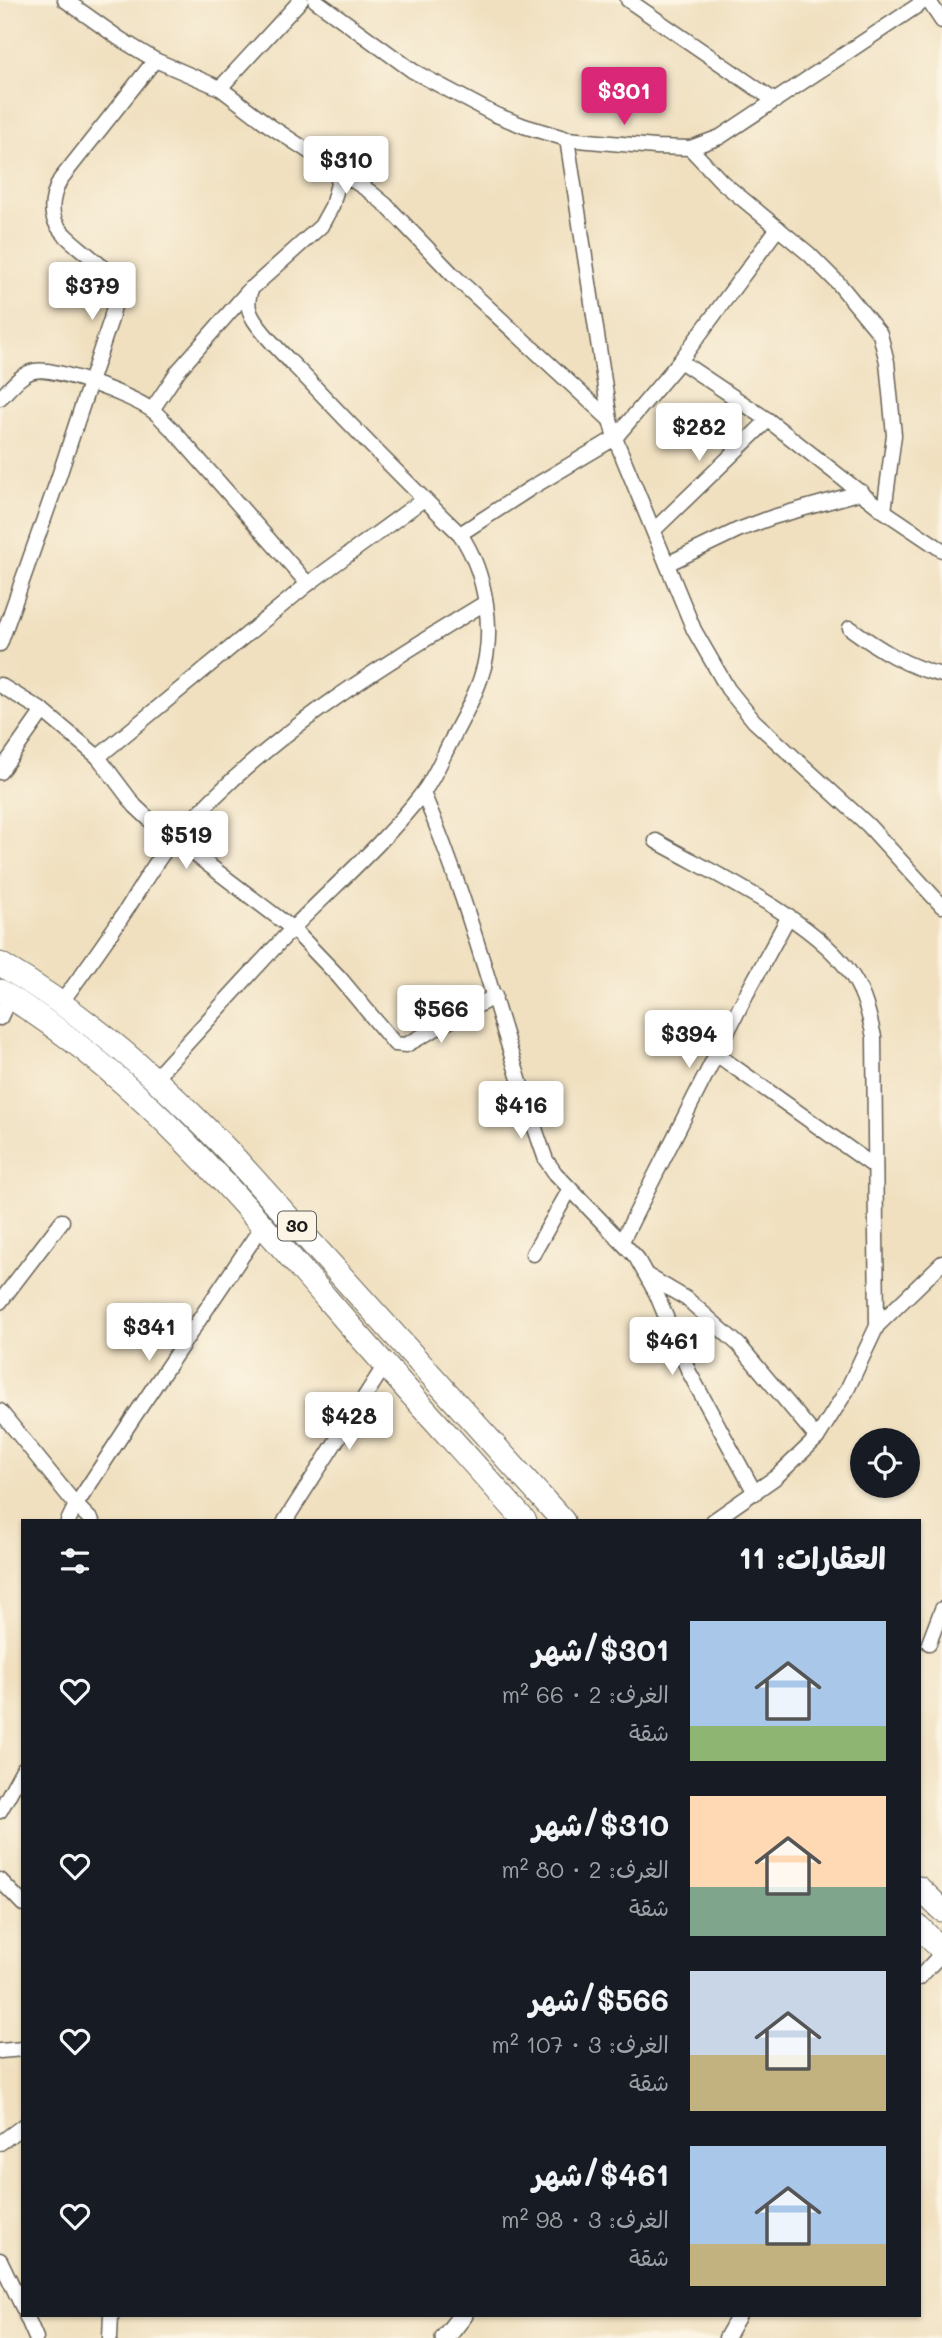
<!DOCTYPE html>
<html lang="ar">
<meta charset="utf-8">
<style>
:root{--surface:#171b24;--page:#20242c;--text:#f1f3f6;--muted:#9ea1a6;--accent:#db2777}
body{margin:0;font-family:Mali,"Playpen Sans Arabic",sans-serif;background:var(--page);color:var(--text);direction:rtl;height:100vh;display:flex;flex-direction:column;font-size:26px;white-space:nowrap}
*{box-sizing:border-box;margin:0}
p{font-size:23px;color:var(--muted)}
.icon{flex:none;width:38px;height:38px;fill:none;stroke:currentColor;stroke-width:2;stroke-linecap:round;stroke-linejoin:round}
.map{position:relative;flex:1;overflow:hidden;direction:ltr}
.drawer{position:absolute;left:21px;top:1519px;width:900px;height:798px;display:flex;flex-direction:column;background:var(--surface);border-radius:0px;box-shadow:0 2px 5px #0004;direction:rtl}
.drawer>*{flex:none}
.tools{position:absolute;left:850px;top:1428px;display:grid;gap:14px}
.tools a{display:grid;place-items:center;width:70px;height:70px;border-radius:50%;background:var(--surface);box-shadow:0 2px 5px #0004;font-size:35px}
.price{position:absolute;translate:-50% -60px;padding:0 16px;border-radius:7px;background:#fff;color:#222;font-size:23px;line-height:46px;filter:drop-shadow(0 2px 4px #0008)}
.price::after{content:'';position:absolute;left:50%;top:42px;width:21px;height:16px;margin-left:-10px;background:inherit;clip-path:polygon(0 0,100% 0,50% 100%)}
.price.selected{background:var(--accent);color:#fff}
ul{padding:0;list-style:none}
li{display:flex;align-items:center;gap:21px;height:175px;padding:0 35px}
li span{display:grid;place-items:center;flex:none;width:196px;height:140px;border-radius:0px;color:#555}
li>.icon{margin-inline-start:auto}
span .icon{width:84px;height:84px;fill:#fffc;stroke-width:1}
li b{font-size:30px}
h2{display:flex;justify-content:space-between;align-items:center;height:84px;padding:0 35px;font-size:30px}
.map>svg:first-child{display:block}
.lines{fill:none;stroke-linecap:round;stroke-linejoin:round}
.street-casing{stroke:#666155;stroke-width:17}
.secondary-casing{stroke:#666155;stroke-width:22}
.primary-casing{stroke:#666155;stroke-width:25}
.street{stroke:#fff;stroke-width:14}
.secondary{stroke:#fff;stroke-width:19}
.primary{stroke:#fff;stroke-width:23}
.labels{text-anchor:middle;stroke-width:6;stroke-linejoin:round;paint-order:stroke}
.shield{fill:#fcf5e5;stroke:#5f5d58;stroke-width:2}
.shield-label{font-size:18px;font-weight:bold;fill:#1c1c1c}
</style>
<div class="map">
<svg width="942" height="2338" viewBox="0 0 942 2338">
<rect width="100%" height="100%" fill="#fcf5e5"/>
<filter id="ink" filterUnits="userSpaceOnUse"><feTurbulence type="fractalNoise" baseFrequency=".0143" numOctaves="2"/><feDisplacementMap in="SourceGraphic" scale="14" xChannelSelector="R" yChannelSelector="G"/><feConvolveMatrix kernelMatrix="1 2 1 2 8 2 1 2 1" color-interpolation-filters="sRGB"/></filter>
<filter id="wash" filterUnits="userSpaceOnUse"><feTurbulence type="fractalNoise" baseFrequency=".00686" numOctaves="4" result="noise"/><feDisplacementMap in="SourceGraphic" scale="28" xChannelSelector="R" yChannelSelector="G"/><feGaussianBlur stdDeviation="1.57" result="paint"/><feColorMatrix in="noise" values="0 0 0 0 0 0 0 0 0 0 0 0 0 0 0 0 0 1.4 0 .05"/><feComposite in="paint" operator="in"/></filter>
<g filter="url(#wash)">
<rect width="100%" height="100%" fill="#f0e0c0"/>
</g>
<g filter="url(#ink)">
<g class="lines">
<defs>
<g id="street">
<polyline points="65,0 120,39 155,60 220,88 270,126 369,191 386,205 454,276 610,420"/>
<polyline points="315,0 413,71 494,114 524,126 567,139 655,147 690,148 720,137 926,0"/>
<polyline points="628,0 775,101"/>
<polyline points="928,0 942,21"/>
<polyline points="220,88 301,0"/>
<polyline points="567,139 610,420 615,438 694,630 728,689 754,721 868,825 942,906"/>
<polyline points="690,148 722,182 809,254 839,284 880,334 887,362 894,435 884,511"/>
<polyline points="680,361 768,420 884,511 942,550"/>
<path d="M0,398C10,389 20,374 34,371C55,366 134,397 153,411C160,416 166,424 173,430L308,584"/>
<polyline points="152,410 178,371 250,289"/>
<polyline points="654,530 768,420"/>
<polyline points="460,534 531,488 615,438 680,361 778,228"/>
<polyline points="667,564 738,530 773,517 862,492"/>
<path d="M850,628C879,649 907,667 942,675"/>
<path d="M0,644L58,479L111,319C113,308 118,296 115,286C112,275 103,267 94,260C64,234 39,223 60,180L155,60"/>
<polyline points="0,685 43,711 98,757 135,806 152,822 293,929 339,977 395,1044 406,1045 495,996"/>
<polyline points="98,757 308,584 424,499"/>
<polyline points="0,772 43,711"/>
<path d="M423,793C474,912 502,1038 546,1160L555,1173L636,1257L656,1293L689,1372L755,1493"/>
<path d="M656,841C714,874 817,920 853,977C865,996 869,1015 874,1037L877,1326L847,1390L817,1438L776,1477L713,1521"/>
<path d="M61,1003C83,973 105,943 125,912C141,888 154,862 173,841C262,738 370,673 485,603"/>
<polyline points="0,1018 10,997"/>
<polyline points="716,1054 875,1167"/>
<path d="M155,1078C201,1028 246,978 292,929C335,885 383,844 421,795C434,779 442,758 452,739C462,719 474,699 481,677C496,633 486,572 460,534C409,485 360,435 312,384C293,363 269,343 254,320C247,309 247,300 251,289L321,226L332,206L341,173"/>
<polyline points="622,1241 746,995 789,916"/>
<polyline points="533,1254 570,1189"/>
<polyline points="648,1276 687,1299 739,1345 817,1438"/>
<polyline points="0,1302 62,1221"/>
<polyline points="877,1326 942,1263"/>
<polyline points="0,1411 76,1505 92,1521"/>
<polyline points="68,1521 76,1505 133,1418 263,1225"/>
<polyline points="285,1521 385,1365"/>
<polyline points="929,1643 942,1609"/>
<polyline points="0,1811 23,1769"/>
<polyline points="0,1880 23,1904"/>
<polyline points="919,1978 942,1953"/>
<polyline points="0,2051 23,2049"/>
<polyline points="0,2143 23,2126"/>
<polyline points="0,2260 23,2308"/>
<polyline points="26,2315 36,2338"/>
<polyline points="110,2338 111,2315"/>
<polyline points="726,2338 739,2315"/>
</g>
<polyline id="secondary" points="445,2338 463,2315"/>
<g id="primary">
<path d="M0,964C89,1016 161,1081 232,1155L563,1521"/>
<path d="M0,991C130,1069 229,1187 327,1299C392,1374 459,1447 525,1521"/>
<polyline points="919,1888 942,1910"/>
<polyline points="919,1927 942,1950"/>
</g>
</defs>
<use href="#street" class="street-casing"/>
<use href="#secondary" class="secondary-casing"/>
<use href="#primary" class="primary-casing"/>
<use href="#street" class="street"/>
<use href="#secondary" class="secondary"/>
<use href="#primary" class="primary"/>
</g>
</g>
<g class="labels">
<rect class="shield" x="278" y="1211.5" width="38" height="29" rx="5"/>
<g class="shield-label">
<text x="297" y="1232">30</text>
</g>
</g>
</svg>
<div class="tools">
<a><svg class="icon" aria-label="locate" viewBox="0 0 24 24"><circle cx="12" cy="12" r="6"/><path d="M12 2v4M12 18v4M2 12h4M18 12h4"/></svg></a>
</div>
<b class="price selected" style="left:624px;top:127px">$301</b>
<b class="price" style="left:346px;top:196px">$310</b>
<b class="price" style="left:92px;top:322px">$379</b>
<b class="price" style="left:699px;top:463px">$282</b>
<b class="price" style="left:186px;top:871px">$519</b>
<b class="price" style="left:441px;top:1045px">$566</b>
<b class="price" style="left:689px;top:1070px">$394</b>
<b class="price" style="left:521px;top:1141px">$416</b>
<b class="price" style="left:149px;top:1363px">$341</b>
<b class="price" style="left:672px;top:1377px">$461</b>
<b class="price" style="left:349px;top:1452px">$428</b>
<section class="drawer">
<h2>العقارات: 11<svg class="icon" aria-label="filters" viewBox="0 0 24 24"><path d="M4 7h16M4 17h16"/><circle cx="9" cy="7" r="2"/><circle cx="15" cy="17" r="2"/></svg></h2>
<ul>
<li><span style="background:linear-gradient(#a9c7e8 75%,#8fb573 0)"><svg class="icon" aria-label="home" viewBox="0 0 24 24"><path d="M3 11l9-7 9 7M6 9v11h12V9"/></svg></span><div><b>$301/شهر</b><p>الغرف: 2 · 66 m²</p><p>شقة</p></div><svg class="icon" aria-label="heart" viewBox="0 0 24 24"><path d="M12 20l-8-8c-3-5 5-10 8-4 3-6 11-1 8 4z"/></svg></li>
<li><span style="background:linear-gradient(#ffd9b3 65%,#7fa58c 0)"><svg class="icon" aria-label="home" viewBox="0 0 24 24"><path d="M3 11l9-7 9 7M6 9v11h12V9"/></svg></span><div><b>$310/شهر</b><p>الغرف: 2 · 80 m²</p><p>شقة</p></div><svg class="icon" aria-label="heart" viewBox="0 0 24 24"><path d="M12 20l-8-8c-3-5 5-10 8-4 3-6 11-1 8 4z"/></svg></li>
<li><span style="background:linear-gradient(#c9d6e8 60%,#c2b280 0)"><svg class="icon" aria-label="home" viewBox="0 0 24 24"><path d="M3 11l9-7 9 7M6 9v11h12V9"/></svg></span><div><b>$566/شهر</b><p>الغرف: 3 · 107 m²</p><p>شقة</p></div><svg class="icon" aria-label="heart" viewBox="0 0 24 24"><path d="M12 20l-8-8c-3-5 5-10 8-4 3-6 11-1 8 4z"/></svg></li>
<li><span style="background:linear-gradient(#a9c7e8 70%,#c2b280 0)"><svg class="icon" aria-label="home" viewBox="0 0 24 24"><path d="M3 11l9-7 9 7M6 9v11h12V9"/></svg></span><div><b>$461/شهر</b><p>الغرف: 3 · 98 m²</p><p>شقة</p></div><svg class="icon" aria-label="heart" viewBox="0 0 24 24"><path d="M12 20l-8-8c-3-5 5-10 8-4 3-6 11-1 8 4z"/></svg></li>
</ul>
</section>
</div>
